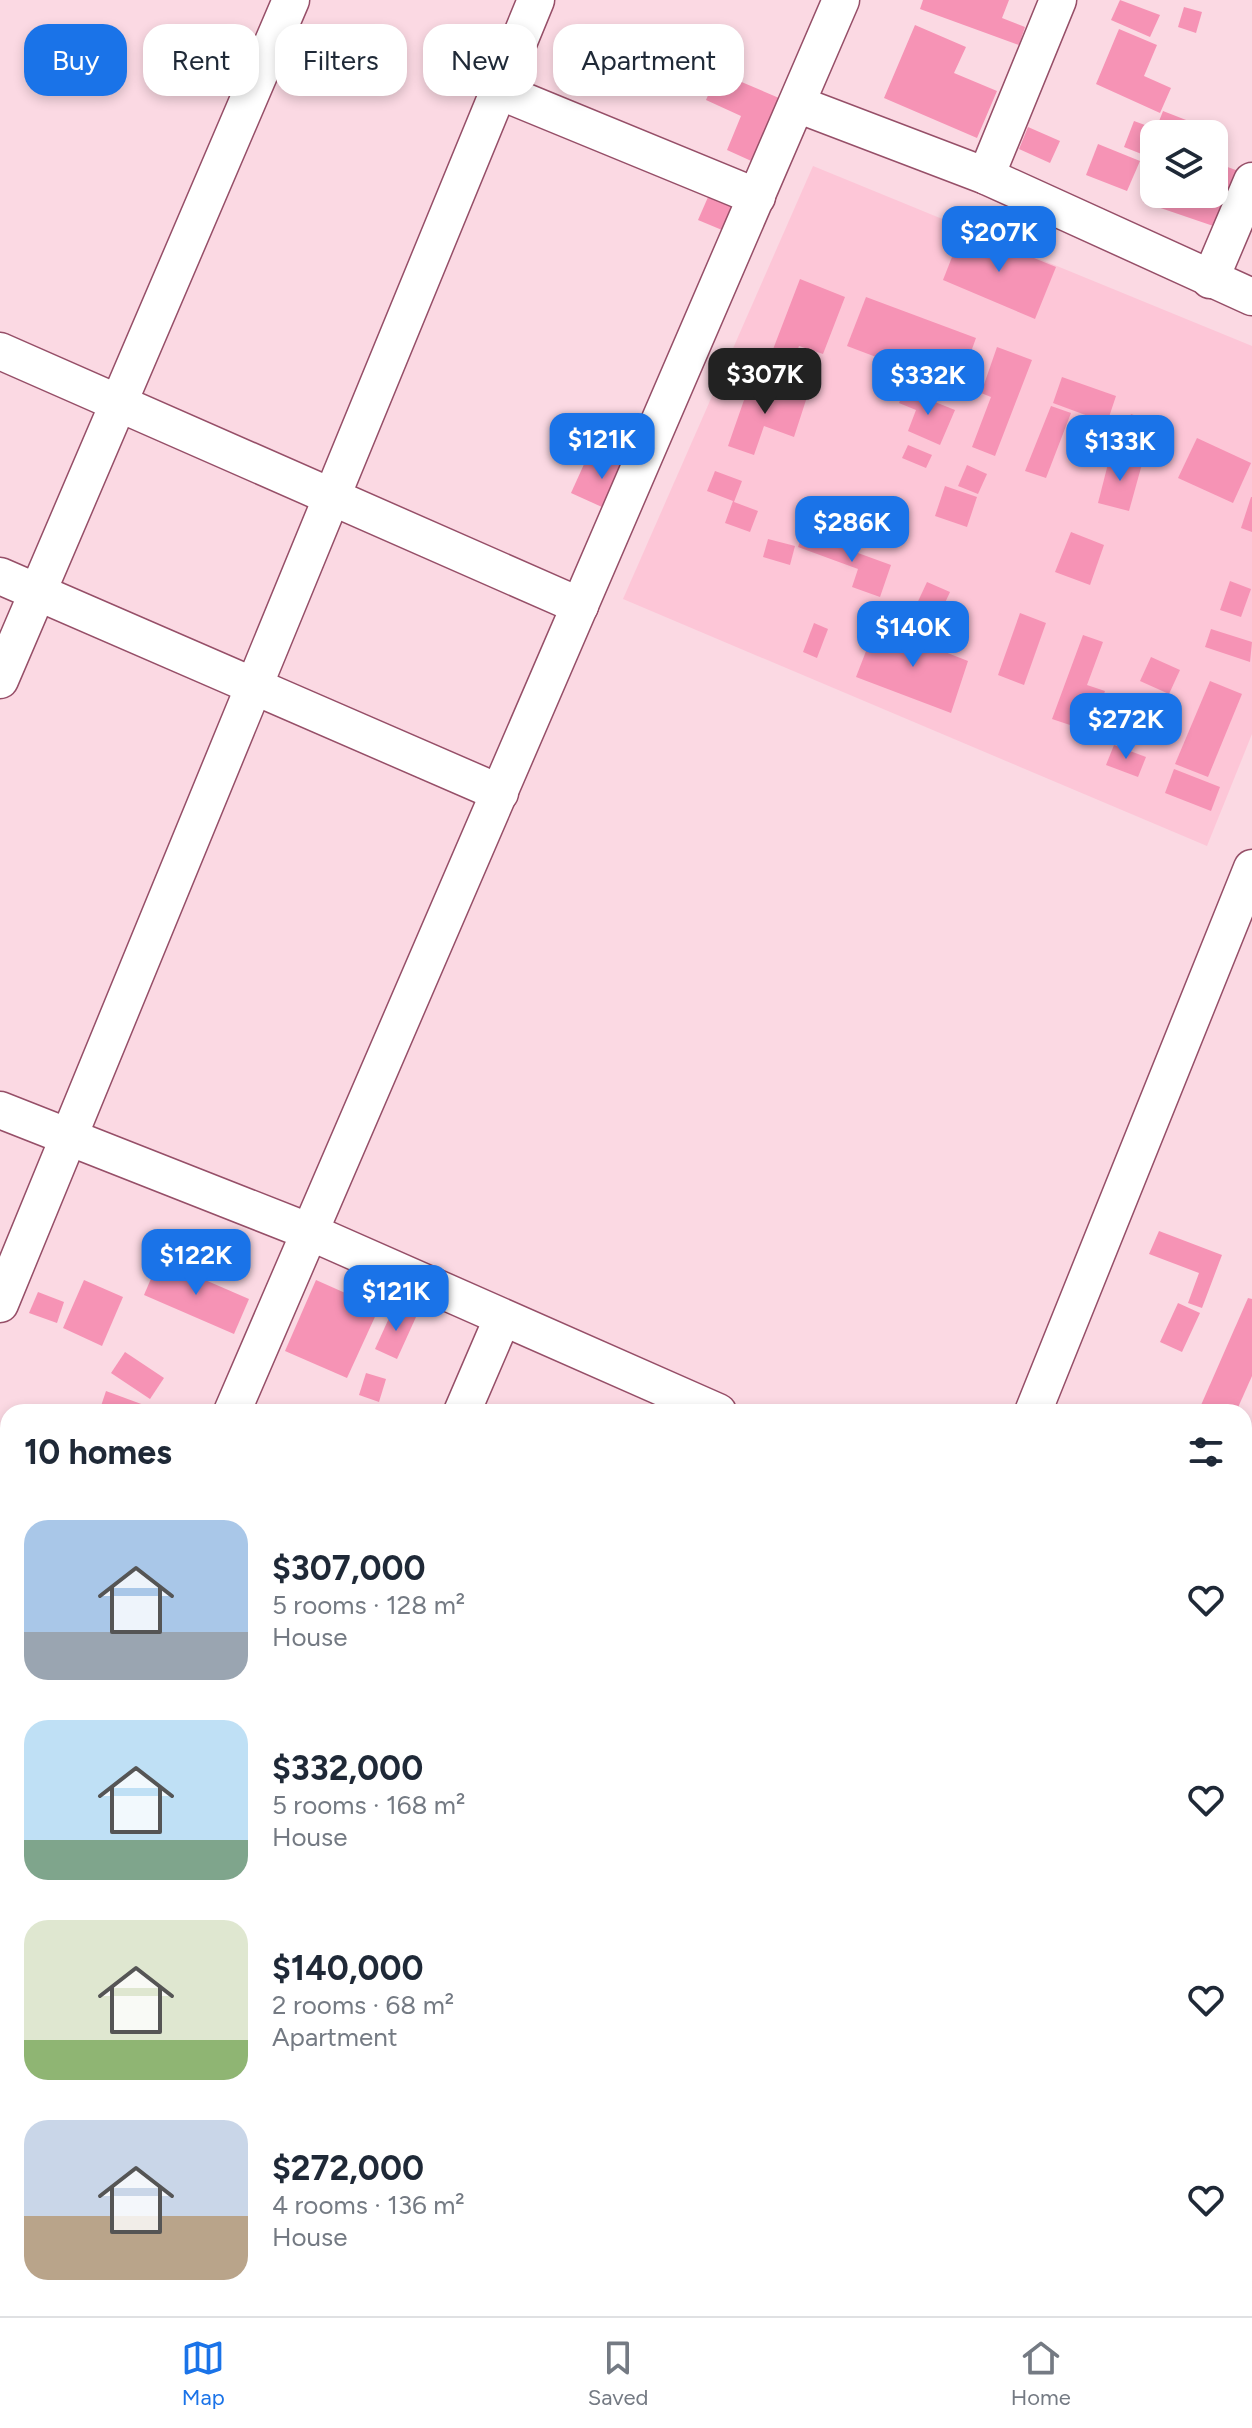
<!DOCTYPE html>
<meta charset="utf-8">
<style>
:root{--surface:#fff;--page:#f2f2f3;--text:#1f2937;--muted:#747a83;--line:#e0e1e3;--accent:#1a73e8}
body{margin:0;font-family:Figtree,sans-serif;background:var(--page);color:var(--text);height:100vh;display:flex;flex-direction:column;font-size:30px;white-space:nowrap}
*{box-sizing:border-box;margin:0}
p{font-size:26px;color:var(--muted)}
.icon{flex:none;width:44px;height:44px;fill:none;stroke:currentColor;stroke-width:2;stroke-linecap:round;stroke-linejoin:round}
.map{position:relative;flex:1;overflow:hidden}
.panel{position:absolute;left:0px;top:1404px;width:1252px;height:912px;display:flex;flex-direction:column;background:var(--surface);border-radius:24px 24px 0 0;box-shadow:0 4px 12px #0003}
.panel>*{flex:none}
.guide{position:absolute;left:24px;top:24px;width:800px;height:72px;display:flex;gap:16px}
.buttons{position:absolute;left:1140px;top:120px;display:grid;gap:16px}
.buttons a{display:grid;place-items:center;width:88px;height:88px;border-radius:16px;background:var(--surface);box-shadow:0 4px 12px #0003;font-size:40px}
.price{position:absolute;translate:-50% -68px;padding:0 18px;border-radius:16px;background:var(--accent);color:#fff;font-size:26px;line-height:52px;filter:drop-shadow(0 2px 4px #0008)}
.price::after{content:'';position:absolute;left:50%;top:48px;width:24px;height:18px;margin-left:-12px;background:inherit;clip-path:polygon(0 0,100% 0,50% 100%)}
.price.on{background:#222;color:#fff}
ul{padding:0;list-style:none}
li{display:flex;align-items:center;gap:24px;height:200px;padding:0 24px}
li span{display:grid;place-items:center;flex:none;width:224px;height:160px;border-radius:24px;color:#555}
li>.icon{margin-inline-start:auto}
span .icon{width:96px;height:96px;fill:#fffc;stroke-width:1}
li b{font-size:34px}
h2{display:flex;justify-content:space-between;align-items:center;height:96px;padding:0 24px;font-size:34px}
.tag{padding:0 28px;border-radius:24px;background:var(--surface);box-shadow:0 4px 12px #0003;font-size:28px;line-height:72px}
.tag.on{background:var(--accent);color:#fff}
.tab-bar{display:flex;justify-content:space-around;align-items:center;height:112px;border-top:2px solid var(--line);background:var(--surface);font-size:22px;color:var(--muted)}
.tab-bar a{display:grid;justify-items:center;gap:4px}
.tab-bar .on{color:var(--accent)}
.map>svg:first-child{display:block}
.built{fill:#fdc6d7}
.building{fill:#f693b5}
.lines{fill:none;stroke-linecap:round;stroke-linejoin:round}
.street-casing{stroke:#964f68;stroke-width:39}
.street{stroke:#fff;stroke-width:36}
</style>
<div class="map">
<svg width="1252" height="2316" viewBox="0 0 1252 2316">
<rect width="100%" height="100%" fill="#fbd9e3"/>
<polygon class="built" points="813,166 1252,346 1252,734 1207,846 623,599"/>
<g class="building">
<polygon points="923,0 1009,0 1002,18 1025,27 1019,45 920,9"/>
<polygon points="1120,0 1160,15 1150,37 1111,20"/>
<polygon points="1184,7 1202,12 1196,33 1178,27"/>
<polygon points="915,25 966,47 954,73 997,91 977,138 884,98"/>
<polygon points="1119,29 1157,45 1144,76 1171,88 1160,113 1096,84"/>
<polygon points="718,72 786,101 758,164 727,150 741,116 706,100"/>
<polygon points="1163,111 1222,134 1214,150 1214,134 1154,134 1154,159 1124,147 1134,121 1156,129"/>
<polygon points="1028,127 1060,141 1050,163 1019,149"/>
<polygon points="1098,144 1140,161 1127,191 1086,175"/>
<polygon points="1214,162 1252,176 1225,230 1143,202 1152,177 1154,194 1214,194"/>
<polygon points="712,188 747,204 734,235 698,220"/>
<polygon points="963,229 1056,267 1035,319 943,280"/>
<polygon points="800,279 845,297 823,354 799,346 789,374 767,365"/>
<polygon points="866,297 976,338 958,388 847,346"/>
<polygon points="997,347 1032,360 995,456 972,447 991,397 981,393"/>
<polygon points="1062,377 1116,396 1107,423 1053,403"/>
<polygon points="751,380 806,400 794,437 764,426 754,455 728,446"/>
<polygon points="905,390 955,410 940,445 908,431 916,410 899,403"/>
<polygon points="1051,406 1071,413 1046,478 1025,471"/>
<polygon points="1131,414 1172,429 1163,452 1122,437"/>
<polygon points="1197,438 1251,463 1233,503 1178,478"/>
<polygon points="908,445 932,455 926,468 902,458"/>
<polygon points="590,451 632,469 613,512 571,493"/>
<polygon points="1110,456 1142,464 1129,511 1098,503"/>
<polygon points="967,465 987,474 978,494 958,486"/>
<polygon points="715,471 742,481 734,502 758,511 750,532 725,523 733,501 707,491"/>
<polygon points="945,486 977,497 967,527 935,516"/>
<polygon points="1251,497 1252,497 1252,532 1241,528"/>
<polygon points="1071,532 1104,545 1090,585 1055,572"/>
<polygon points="803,533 891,565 880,597 852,587 858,569 798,547"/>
<polygon points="768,539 795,546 790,565 763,557"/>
<polygon points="1230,581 1251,589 1241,617 1220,610"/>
<polygon points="927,582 950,592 937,620 914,610"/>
<polygon points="1020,613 1046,623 1024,685 998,675"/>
<polygon points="814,623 828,629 817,658 803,652"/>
<polygon points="876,625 968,661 951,713 856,677 868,646 878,648 868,645"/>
<polygon points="1211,629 1252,642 1250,662 1205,647"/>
<polygon points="1083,635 1103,642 1087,685 1105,691 1097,712 1078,705 1070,725 1052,719"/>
<polygon points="1151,657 1180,670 1169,694 1140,681"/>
<polygon points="1210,681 1242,694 1208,777 1175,764"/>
<polygon points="1114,745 1146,757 1138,777 1106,765"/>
<polygon points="1174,769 1220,787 1211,811 1165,793"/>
<polygon points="1159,1231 1222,1255 1202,1308 1188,1303 1199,1273 1149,1254"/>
<polygon points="159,1260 249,1299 234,1334 144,1295"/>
<polygon points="84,1280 123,1297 102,1346 63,1328"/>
<polygon points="316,1280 379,1308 347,1378 285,1351"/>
<polygon points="38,1292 64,1302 57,1323 29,1313"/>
<polygon points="1248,1298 1252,1299 1252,1376 1236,1412 1198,1412"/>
<polygon points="1178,1303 1200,1313 1182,1352 1160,1342"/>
<polygon points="394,1307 416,1317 397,1359 375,1349"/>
<polygon points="125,1352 164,1378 150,1399 111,1373"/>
<polygon points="366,1373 386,1379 379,1402 359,1395"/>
<polygon points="106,1391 144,1405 141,1412 99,1412"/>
<polygon points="1244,1509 1252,1512 1252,1541 1244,1538"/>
<polygon points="1244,1839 1252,1842 1252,1860 1244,1879"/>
<polygon points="517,2308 567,2308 564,2316 514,2316"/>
<polygon points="728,2308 757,2308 753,2316 724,2316"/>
<polygon points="798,2308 820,2308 817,2316 795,2316"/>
</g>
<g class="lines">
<defs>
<g id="street">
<polyline points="499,91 757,197"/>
<polyline points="797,104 986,176 1252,297"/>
<polyline points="986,176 1058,0"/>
<polyline points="1210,280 1252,181"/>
<polyline points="0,351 580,606"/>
<polyline points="0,576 500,793"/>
<polyline points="0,680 291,0"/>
<polyline points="0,1110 310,1232 718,1412"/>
<polyline points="0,1304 536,0"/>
<polyline points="232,1412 841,0"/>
<polyline points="462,1412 502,1319"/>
<polyline points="1033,1412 1252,868"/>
<polyline points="0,1618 8,1622"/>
<polyline points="1244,1621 1252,1624"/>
<polyline points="0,1946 8,1928"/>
<polyline points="1244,2106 1252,2087"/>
<polyline points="100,2316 103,2308"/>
<polyline points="381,2316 385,2308"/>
<polyline points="657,2316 661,2308"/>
<polyline points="941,2316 945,2308"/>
<polyline points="1155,2316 1159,2308"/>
</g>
</defs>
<use href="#street" class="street-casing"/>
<use href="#street" class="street"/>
</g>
</svg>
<div class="buttons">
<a><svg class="icon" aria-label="layers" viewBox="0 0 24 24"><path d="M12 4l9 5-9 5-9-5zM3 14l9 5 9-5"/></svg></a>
</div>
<b class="price" style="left:999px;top:274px">$207K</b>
<b class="price on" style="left:765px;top:416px">$307K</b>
<b class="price" style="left:928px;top:417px">$332K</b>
<b class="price" style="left:602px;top:481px">$121K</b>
<b class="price" style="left:1120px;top:483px">$133K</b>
<b class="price" style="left:852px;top:564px">$286K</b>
<b class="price" style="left:913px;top:669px">$140K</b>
<b class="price" style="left:1126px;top:761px">$272K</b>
<b class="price" style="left:196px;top:1297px">$122K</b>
<b class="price" style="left:396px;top:1333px">$121K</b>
<div class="guide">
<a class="tag on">Buy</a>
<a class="tag">Rent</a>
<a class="tag">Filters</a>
<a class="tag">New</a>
<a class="tag">Apartment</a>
</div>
<section class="panel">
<h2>10 homes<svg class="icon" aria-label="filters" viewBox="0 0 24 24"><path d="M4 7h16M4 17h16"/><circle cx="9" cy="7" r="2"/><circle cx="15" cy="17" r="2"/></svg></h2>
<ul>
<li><span style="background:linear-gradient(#a9c7e8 70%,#9aa5b1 0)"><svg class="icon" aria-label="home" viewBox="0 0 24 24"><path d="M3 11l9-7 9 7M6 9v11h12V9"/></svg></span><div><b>$307,000</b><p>5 rooms · 128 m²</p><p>House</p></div><svg class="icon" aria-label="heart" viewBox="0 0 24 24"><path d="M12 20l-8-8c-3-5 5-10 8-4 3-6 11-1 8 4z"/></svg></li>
<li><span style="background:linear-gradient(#bfe0f5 75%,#7fa58c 0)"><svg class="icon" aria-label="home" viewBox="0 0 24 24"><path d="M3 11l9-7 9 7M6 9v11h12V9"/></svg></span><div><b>$332,000</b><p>5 rooms · 168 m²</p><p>House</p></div><svg class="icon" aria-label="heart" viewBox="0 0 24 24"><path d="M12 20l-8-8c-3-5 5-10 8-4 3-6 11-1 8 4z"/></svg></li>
<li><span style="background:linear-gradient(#dfe7d0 75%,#8fb573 0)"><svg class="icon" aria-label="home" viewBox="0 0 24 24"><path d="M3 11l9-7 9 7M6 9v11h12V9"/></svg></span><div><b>$140,000</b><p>2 rooms · 68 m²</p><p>Apartment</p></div><svg class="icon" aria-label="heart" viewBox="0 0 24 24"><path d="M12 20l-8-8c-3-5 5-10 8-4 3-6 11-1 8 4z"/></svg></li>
<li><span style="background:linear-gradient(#c9d6e8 60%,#b9a48a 0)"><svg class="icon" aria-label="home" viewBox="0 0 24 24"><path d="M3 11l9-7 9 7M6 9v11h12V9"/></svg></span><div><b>$272,000</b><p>4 rooms · 136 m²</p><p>House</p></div><svg class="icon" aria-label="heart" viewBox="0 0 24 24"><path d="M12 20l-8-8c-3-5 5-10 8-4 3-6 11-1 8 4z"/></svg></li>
</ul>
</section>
</div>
<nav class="tab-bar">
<a class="on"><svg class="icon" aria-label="map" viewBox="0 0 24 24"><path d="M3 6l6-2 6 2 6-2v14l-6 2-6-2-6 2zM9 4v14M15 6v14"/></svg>Map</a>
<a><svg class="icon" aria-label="saved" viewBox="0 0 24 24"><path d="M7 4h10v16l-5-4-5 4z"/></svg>Saved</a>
<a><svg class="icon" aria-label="home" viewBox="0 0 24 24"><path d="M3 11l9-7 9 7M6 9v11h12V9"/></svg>Home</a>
</nav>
